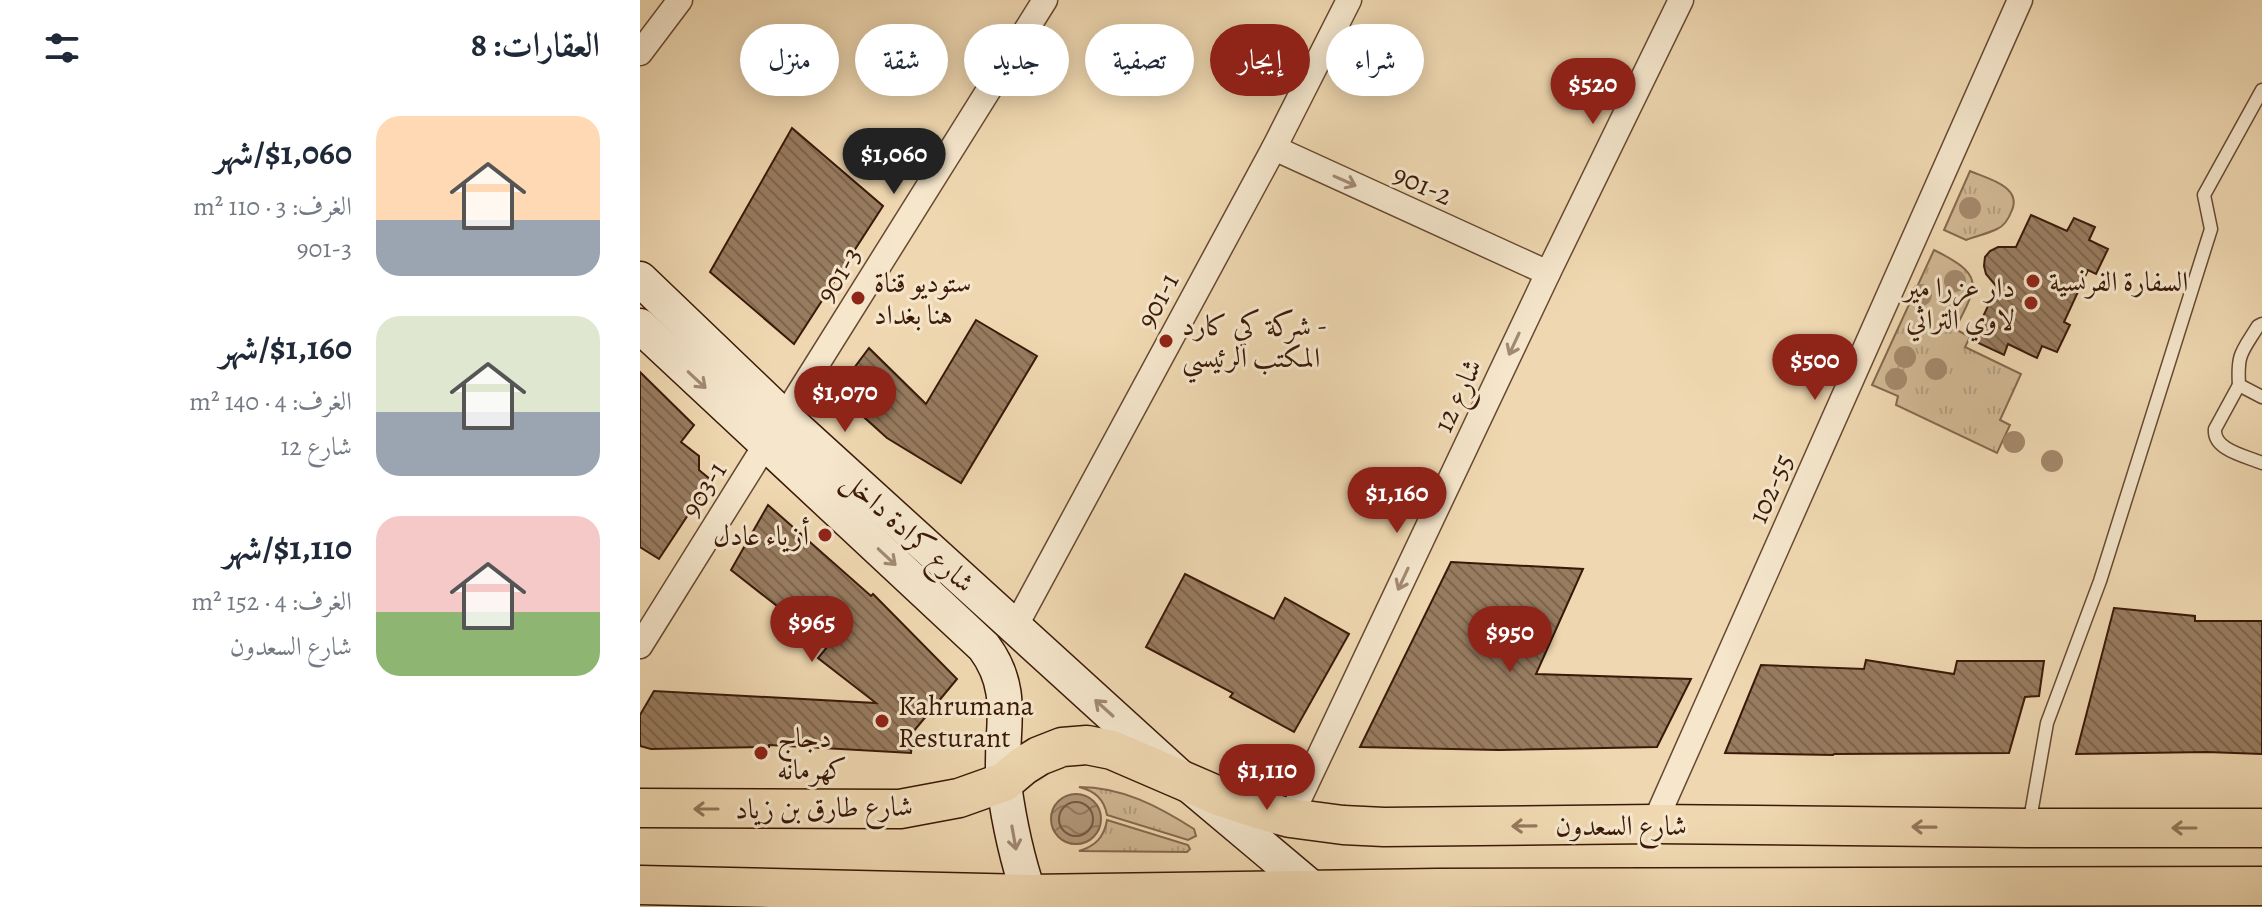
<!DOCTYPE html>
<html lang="ar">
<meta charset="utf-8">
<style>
:root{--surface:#fff;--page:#f2f2f3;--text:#1f2937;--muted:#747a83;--accent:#8f2418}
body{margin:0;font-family:Alegreya,Amiri,serif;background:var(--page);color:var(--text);direction:rtl;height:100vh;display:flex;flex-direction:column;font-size:30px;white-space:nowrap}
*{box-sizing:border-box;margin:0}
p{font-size:26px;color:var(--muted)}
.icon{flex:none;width:44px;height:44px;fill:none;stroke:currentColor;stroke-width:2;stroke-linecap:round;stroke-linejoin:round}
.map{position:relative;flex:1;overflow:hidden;direction:ltr}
.details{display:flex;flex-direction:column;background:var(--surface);width:640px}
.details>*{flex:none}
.banner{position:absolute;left:24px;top:24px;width:760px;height:72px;direction:rtl;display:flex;gap:16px}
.price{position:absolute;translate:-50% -68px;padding:0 18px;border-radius:28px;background:var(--accent);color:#fff;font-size:26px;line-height:52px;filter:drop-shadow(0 2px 4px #0008)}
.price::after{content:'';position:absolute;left:50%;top:48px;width:24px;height:18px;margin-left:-12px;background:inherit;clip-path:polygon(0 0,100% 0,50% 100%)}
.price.active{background:#222;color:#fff}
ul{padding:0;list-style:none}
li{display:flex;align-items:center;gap:24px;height:200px;padding:0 40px}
li span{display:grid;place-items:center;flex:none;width:224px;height:160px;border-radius:24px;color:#555}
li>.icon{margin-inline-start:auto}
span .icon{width:96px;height:96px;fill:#fffc;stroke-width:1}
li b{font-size:34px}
h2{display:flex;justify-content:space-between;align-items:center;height:96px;padding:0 40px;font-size:34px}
.tag{padding:0 28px;border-radius:36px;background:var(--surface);box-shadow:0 4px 20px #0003;font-size:28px;line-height:72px}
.tag.active{background:var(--accent);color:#fff}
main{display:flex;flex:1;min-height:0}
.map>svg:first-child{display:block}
.grass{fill:url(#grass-tufts);stroke:#85684e;stroke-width:2}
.water{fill:url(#water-waves);stroke:#81654b;stroke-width:2}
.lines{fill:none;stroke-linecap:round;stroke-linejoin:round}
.shore{stroke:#765840;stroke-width:2}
.building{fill:url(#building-back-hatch);stroke:#3a1908;stroke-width:2}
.service-casing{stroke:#674932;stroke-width:15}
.minor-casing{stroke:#674932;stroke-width:27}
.secondary-casing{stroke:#3a1908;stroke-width:37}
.primary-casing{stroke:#3a1908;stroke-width:41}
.service{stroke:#f5e6cc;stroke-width:12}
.minor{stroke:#f5e6cc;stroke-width:24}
.secondary{stroke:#f5e6cc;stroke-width:34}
.primary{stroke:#efd8b1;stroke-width:38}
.tree{fill:#a4896b}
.oneway{stroke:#a18a74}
.oneway2{stroke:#94785c}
.poi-dot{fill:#8f2418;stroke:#f5e6cc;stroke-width:3}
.labels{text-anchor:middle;stroke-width:6;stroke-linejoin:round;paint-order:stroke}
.street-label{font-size:28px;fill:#3a1908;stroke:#f5e6cc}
.poi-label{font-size:28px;fill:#3a1908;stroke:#f5e6cc;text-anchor:start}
</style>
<main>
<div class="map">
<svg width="1622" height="907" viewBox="0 0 1622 907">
<defs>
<pattern id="grass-tufts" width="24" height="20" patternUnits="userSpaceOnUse" patternTransform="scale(2)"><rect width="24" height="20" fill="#d0b894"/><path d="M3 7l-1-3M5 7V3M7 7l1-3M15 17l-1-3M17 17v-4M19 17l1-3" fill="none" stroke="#b39e7e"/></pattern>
<pattern id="water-waves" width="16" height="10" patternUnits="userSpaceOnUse" patternTransform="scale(2)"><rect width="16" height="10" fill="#b19778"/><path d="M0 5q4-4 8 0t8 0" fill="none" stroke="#917a60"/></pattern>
<pattern id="building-back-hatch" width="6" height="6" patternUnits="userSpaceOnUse" patternTransform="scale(2)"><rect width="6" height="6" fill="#987c60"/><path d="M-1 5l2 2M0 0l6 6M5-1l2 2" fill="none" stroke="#7d654d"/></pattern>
</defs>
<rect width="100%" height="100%" fill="#efd8b1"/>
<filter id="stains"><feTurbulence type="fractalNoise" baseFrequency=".0025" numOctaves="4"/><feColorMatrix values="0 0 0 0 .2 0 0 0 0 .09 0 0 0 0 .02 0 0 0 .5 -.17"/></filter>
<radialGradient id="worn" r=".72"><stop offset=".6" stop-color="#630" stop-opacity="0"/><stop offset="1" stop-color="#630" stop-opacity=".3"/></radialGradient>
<g class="grass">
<path d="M1330,171C1346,178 1382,186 1372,210C1369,218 1365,226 1357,229C1347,234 1336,236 1326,240L1304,230Z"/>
<path d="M1294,250C1344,275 1339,283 1315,329L1330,337L1325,347L1381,374L1360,420L1370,425L1357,453L1256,405L1258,396L1232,385Z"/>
<path d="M439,787C482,787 518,806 554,829L556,836L548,840L467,815C464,799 455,791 439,787Z"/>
<path d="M467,820L548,845L550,849L547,852L439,851C455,846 464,838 467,820Z"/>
</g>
<circle class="water" cx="436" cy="819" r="25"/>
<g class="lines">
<circle class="shore" cx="436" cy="819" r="17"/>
</g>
<g class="building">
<polygon points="152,128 243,206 154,344 70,272"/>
<polygon points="1391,215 1427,231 1434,218 1455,227 1449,240 1468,249 1456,274 1448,270 1424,322 1430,325 1417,352 1402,346 1397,358 1368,344 1364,355 1332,340 1357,287 1346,274 1344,266 1345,257 1350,251 1358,247 1376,247"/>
<polygon points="336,320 397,356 321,483 247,438 196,392 229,348 286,404"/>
<polygon points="0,372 54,425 41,442 59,456 59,470 71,480 19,559 0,547"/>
<polygon points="128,505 231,596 233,594 317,679 273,732 271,753 129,745 129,747 11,749 0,746 0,715 14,691 236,703 178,658 188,646 91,570"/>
<polygon points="811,562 943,569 896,674 1051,679 1017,747 859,750 720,747"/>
<polygon points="545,574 634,619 645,598 709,634 654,732 590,697 593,693 506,647"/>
<polygon points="1474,608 1555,616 1555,621 1622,621 1622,754 1567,752 1436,754"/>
<polygon points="1226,660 1314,674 1317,661 1404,661 1399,696 1385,697 1369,753 1194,754 1193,755 1085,753 1121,665 1224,669"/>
</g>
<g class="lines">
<defs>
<g id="service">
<path d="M1622,324L1618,326C1602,352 1597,353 1599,385L1622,397"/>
<path d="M1599,385L1575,429C1573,450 1606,456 1622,463"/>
<polyline points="1389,825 1407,723 1460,581 1571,229 1564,195 1622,90"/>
</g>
<g id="minor">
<polyline points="0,53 40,0"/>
<polyline points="634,148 908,273"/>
<polyline points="144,417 405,0"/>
<polyline points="375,627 634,148 709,0"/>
<polyline points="0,646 126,444"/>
<polyline points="650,818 908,273 1041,0"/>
<polyline points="1014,824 1380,0"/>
</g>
<g id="secondary">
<polyline points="0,279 144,417 542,779 674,890 681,903"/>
<path d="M0,326L344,647C379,694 358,733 364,785C369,821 377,859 389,894"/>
</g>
<g id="primary">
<polyline points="0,808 260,809 319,798 364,782 383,766 399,756 422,747 447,745 472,750 581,797 621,810 650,818 703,825 744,827 1014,824 1388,828 1622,828"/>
<polyline points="0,885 389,894 797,888 1622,886"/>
</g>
</defs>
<use href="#service" class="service-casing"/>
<use href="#minor" class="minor-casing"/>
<use href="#secondary" class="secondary-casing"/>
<use href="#primary" class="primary-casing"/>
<use href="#service" class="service"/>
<use href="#minor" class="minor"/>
<use href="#secondary" class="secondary"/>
<use href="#primary" class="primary"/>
</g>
<g class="tree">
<circle cx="1330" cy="208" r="11"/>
<circle cx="1315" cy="281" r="11"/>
<circle cx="1281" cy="295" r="11"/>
<circle cx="1265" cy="357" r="11"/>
<circle cx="1296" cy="369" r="11"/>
<circle cx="1256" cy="379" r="11"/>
<circle cx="1374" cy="442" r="11"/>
<circle cx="1412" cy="461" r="11"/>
</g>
<defs><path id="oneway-shaft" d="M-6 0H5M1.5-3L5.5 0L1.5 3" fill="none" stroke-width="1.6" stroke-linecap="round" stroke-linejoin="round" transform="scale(2)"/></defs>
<g class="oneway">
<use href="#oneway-shaft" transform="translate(705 181) rotate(24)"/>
<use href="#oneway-shaft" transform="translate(874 344) rotate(115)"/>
<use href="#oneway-shaft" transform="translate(57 380) rotate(43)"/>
<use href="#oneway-shaft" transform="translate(247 557) rotate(43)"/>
<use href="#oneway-shaft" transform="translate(763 579) rotate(115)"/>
<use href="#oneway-shaft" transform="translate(464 708) rotate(-138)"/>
<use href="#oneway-shaft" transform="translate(374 838) rotate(80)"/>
</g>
<g class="oneway2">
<use href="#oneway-shaft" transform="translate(66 809) rotate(-180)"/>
<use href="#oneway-shaft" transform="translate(884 826) rotate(179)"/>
<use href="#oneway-shaft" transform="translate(1284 827) rotate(-179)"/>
<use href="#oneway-shaft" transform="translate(1544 828) rotate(180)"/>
</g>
<g class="poi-dot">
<circle cx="1393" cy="281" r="8"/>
<circle cx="218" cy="298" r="8"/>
<circle cx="1391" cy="303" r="8"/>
<circle cx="526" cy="341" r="8"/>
<circle cx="185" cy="535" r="8"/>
<circle cx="242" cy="721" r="8"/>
<circle cx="121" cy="753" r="8"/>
</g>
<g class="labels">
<g class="street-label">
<text transform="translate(783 184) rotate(24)" y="10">901-2</text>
<text transform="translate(198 274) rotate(-58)" y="10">901-3</text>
<text transform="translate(517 300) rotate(-62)" y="10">901-1</text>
<text transform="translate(817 395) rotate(-65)" y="10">شارع 12</text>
<text transform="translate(1130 488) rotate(-66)" y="10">102-55</text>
<text transform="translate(63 489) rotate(-58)" y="10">903-1</text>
<text transform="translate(269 531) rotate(42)" y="10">شارع كرادة داخل</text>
<text transform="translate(184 807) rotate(-1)" y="10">شارع طارق بن زياد</text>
<text x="981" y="835">شارع السعدون</text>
</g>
<g class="poi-label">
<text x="1409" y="291">السفارة الفرنسية</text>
<text x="234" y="292">ستوديو قناة<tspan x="234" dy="32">هنا بغداد</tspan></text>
<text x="1375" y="297" text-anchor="end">دار عزرا مير<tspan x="1375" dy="32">لاوي التراثي</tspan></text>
<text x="542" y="335">شركة كي كارد -<tspan x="542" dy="32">المكتب الرئيسي</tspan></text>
<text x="169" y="545" text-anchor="end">أزياء عادل</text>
<text x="258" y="715">Kahrumana<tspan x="258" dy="32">Resturant</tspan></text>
<text x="137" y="747">دجاج<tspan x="137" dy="32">كهرمانه</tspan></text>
</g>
</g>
<rect width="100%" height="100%" filter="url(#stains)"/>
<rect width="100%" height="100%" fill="url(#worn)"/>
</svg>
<b class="price" style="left:953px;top:126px">$520</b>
<b class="price active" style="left:254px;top:196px">$1,060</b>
<b class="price" style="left:1175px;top:402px">$500</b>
<b class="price" style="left:205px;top:434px">$1,070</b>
<b class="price" style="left:757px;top:535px">$1,160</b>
<b class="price" style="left:172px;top:664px">$965</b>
<b class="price" style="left:870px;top:674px">$950</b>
<b class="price" style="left:627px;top:812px">$1,110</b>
<div class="banner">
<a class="tag">شراء</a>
<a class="tag active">إيجار</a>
<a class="tag">تصفية</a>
<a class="tag">جديد</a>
<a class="tag">شقة</a>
<a class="tag">منزل</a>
</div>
</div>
<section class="details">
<h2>العقارات: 8<svg class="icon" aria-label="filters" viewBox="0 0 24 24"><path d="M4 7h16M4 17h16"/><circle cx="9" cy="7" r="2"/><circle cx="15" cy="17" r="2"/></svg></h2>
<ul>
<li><span style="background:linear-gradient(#ffd9b3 65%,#9aa5b1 0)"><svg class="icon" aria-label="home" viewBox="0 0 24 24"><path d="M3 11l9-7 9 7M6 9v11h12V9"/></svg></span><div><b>$1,060/شهر</b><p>الغرف: 3 · 110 m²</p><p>901-3</p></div></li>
<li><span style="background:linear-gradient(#dfe7d0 60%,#9aa5b1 0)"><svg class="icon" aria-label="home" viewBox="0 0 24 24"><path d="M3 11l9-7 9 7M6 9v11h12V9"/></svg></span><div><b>$1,160/شهر</b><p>الغرف: 4 · 140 m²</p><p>شارع 12</p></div></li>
<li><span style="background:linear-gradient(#f6c9c9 60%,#8fb573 0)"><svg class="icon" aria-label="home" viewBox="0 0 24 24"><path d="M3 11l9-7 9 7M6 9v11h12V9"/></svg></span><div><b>$1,110/شهر</b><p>الغرف: 4 · 152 m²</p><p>شارع السعدون</p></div></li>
</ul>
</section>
</main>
